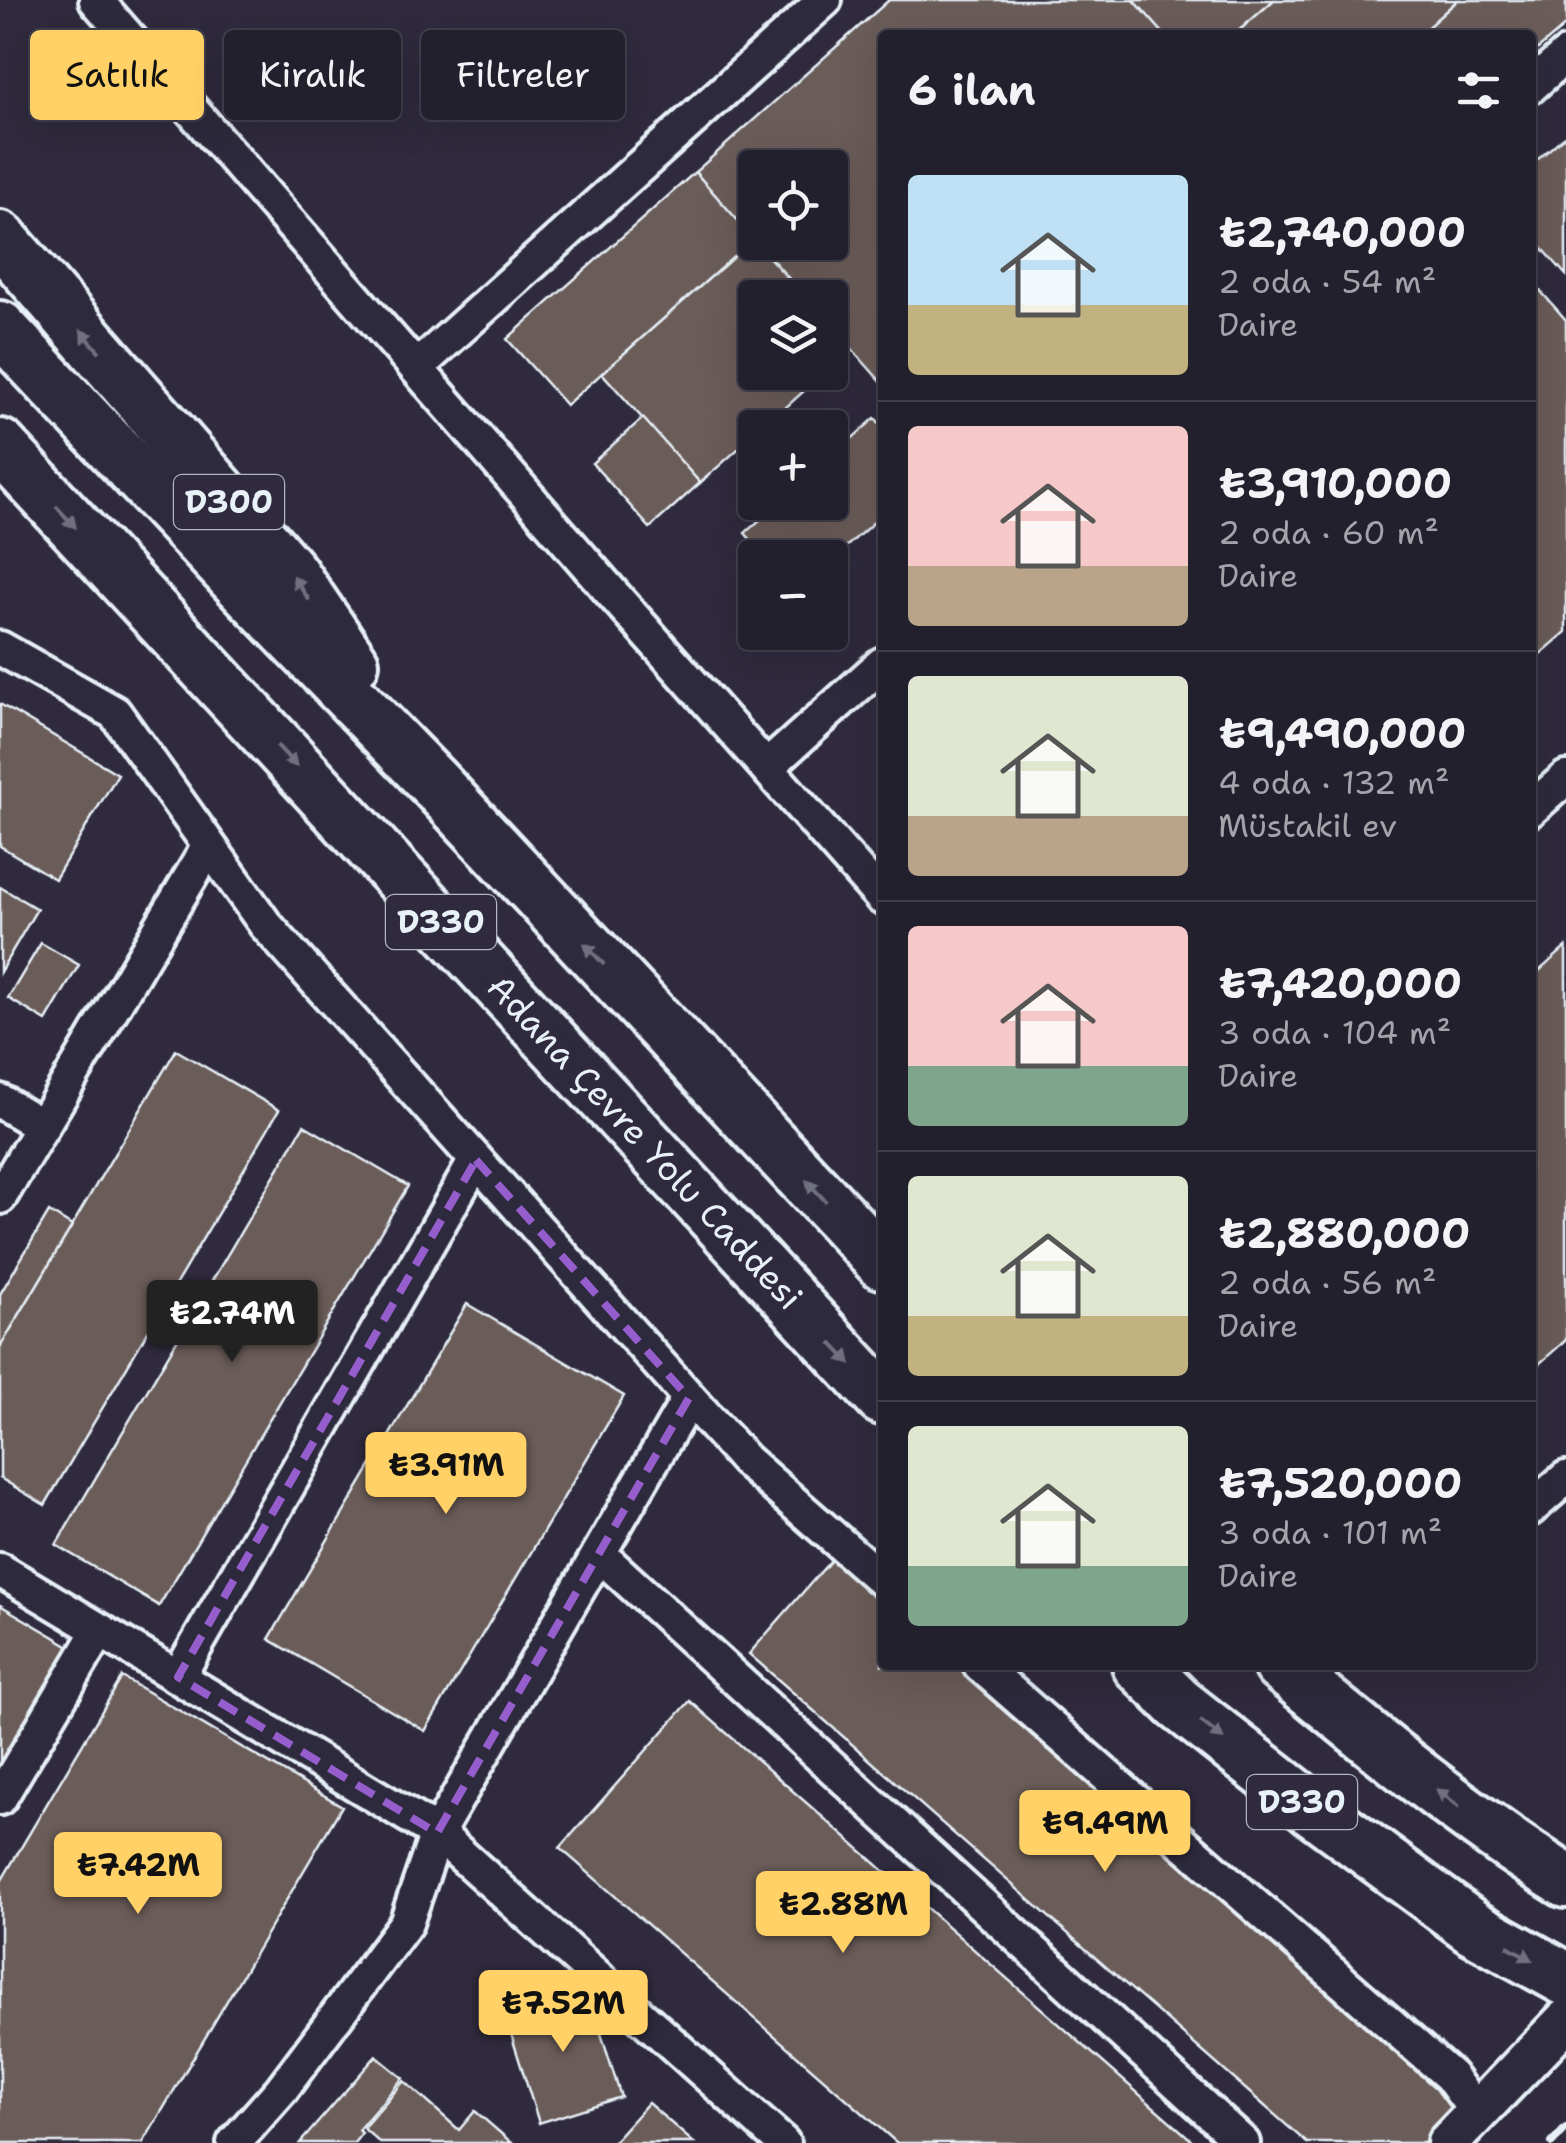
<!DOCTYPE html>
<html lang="tr">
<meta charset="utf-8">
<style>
:root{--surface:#23202e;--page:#2b2836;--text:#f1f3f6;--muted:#a3a3aa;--line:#403e4a;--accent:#ffd166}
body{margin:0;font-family:"Shantell Sans",sans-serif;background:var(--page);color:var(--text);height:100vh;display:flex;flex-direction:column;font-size:38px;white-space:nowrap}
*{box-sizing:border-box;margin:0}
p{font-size:32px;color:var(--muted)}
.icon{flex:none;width:55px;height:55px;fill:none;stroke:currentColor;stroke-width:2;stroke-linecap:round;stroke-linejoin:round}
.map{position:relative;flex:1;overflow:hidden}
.side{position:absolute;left:878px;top:30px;width:658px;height:1640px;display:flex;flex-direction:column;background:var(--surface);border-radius:10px;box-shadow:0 10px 40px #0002,0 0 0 2px var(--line)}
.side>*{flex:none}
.top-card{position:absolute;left:30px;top:30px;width:698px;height:90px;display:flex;gap:20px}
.controls{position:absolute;left:738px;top:150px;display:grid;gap:20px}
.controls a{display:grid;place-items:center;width:110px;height:110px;border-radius:10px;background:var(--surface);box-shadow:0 10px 40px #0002,0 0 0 2px var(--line);font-size:50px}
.price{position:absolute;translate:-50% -85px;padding:0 22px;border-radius:10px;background:var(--accent);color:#111;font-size:32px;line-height:65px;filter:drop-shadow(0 2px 5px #0008)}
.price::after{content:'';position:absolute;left:50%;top:60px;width:30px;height:22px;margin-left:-15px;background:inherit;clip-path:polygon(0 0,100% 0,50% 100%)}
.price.active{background:#222;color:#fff}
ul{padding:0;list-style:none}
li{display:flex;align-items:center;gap:30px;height:250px;padding:0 30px}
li+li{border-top:2px solid var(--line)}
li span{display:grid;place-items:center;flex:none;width:280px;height:200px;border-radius:10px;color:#555}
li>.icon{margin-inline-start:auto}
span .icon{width:120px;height:120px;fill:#fffc;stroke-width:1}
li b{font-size:42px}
h2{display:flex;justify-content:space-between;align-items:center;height:120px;padding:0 30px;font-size:42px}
.tag{padding:0 35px;border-radius:10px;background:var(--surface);box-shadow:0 10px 40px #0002,0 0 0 2px var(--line);font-size:35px;line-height:90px}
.tag.active{background:var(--accent);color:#111}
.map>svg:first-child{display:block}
.building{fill:#6b5c59;stroke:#e8f1f8;stroke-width:2.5}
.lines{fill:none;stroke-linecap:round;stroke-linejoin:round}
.minor-casing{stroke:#e8f1f8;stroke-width:40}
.tertiary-casing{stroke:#e8f1f8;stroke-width:48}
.trunk-casing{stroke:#e8f1f8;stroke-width:60}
.minor{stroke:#2f2a3d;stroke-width:32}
.tertiary{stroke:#2f2a3d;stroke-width:40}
.trunk{stroke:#2f2a3d;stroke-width:52}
.rail{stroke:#e8f1f8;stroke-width:8}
.oneway{fill:#70707e}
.marked{fill:none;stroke:#965dcd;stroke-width:8;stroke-dasharray:20 12;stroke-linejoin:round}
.labels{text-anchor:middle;stroke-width:8;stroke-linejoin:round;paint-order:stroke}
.shield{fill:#2f2a3d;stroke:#b0b5c0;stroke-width:2.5}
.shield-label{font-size:32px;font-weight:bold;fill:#e8f1f8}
.street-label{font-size:35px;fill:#e8f1f8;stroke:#2f2a3d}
</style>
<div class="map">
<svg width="1566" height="2143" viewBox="0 0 1566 2143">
<rect width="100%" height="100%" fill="#2f2a3d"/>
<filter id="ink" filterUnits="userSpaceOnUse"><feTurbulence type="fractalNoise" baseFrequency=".01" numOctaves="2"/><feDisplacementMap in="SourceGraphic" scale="20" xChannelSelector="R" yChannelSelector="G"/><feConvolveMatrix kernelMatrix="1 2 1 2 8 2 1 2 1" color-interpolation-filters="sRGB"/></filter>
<g filter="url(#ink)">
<g class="building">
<polygon points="889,0 1134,0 1165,35 882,35 882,383 830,324 830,298 806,298 757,242 830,242 830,168 755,168 755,240 695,172"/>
<polygon points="1134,0 1274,0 1234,35 1165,35"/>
<polygon points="1274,0 1458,0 1419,35 1234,35"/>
<polygon points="1458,0 1566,0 1566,25 1530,56 1530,35 1419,35"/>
<polygon points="1566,135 1566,275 1530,234 1530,166"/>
<polygon points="695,172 754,239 566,405 507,339"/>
<polygon points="754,239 755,242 806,298 755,298 755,372 825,372 763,428 755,428 755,434 700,483 602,373"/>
<polygon points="1530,279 1566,320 1566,632 1530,663"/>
<polygon points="830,324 852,349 830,368"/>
<polygon points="643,418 700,483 650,528 592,463"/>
<polygon points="875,418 882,426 882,515 830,561 830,558 767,558 745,533 780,502 830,502 830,458"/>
<polygon points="0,704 118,774 55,879 0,846"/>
<polygon points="0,887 37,909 0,972"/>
<polygon points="41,943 79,965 46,1021 8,998"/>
<polygon points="1566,947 1566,1340 1530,1372 1530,979"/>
<polygon points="176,1050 279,1110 45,1505 0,1478 0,1347"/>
<polygon points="304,1125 408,1186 159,1606 56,1545"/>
<polygon points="49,1212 72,1226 0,1347 0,1294"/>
<polygon points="467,1304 624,1396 425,1731 269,1639"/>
<polygon points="839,1551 882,1589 882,1665 969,1665 1467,2102 1431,2143 1307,2143 749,1654"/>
<polygon points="0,1605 73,1648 0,1772"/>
<polygon points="122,1677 342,1806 143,2143 0,2143 0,1883"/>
<polygon points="690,1701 1195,2143 897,2143 560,1848"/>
<polygon points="568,1988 571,1998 588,1992 621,2097 539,2123 506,2018 523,2012 520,2003"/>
<polygon points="376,2056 403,2078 358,2130 362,2133 354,2143 300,2143"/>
<polygon points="404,2081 459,2130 475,2111 512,2143 380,2143 363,2128"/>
<polygon points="648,2103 694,2143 612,2143"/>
</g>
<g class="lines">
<defs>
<g id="minor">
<polyline points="96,0 611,592 882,898"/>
<polyline points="1530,87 1566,55"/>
<polyline points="416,368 825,0"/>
<polyline points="0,648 115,713 265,924 745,1460 882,1580"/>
<polyline points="767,767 882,664"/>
<polyline points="1530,810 1566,778"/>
<polyline points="0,1101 42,1126"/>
<polyline points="0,1197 209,846"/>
<polyline points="1530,1509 1566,1478"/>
<polyline points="599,1554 1243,2143"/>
<polyline points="0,1570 437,1833 783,2143"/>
<polyline points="980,1665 1450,2076 1477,2113"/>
<polyline points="178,1677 476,1160"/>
<polyline points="0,1798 100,1630"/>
<polyline points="234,2143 281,2090 406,1923 437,1833 689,1398"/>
</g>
<polyline id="tertiary" points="1448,2143 1566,2020"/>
<g id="trunk">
<polyline points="0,238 290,572 352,663"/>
<polyline points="0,328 236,579 435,784 882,1262"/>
<polyline points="0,446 882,1398"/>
<polyline points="1139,1665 1179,1704 1310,1807 1474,1928 1566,1979"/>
<path d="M1280,1665C1371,1740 1466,1819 1566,1881"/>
</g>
</defs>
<use href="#minor" class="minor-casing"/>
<use href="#tertiary" class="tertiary-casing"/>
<use href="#trunk" class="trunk-casing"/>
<use href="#minor" class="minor"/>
<use href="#tertiary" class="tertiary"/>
<use href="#trunk" class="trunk"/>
<polyline class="rail" points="1552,2143 1566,2128"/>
</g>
<defs><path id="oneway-solid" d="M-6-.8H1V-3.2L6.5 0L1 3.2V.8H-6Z" transform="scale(2.5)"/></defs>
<g class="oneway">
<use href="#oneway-solid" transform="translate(90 341) rotate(-131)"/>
<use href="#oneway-solid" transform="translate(66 517) rotate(47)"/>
<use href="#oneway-solid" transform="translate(301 588) rotate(-124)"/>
<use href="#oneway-solid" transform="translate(287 756) rotate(47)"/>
<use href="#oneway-solid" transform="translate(594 954) rotate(-133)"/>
<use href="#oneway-solid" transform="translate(816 1191) rotate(-133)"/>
<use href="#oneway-solid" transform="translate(841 1353) rotate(47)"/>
<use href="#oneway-solid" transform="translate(1212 1730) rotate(38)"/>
<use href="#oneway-solid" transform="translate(1448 1798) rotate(-143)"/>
<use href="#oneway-solid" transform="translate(1520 1953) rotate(29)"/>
</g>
</g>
<path class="marked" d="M476,1160L689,1398L437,1833L178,1677Z"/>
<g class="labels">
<g class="shield">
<rect x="174" y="475" width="110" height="54" rx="8"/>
<rect x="386" y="895" width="110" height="54" rx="8"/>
<rect x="1247" y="1775" width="110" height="54" rx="8"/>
</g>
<g class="shield-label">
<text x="229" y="513">D300</text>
<text x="441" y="933">D330</text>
<text x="1302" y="1813">D330</text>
</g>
<g class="street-label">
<text transform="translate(645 1142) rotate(47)" y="12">Adana Çevre Yolu Caddesi</text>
</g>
</g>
</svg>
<div class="controls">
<a><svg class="icon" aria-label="locate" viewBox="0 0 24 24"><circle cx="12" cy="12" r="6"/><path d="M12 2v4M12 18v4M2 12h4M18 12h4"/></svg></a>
<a><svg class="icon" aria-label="layers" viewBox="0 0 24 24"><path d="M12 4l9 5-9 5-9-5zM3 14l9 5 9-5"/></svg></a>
<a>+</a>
<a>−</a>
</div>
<b class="price active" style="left:232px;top:1365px">₺2.74M</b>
<b class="price" style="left:446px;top:1517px">₺3.91M</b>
<b class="price" style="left:1105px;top:1875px">₺9.49M</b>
<b class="price" style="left:138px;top:1917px">₺7.42M</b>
<b class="price" style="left:843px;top:1956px">₺2.88M</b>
<b class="price" style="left:563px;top:2055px">₺7.52M</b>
<div class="top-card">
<a class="tag active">Satılık</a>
<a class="tag">Kiralık</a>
<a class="tag">Filtreler</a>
</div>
<section class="side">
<h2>6 ilan<svg class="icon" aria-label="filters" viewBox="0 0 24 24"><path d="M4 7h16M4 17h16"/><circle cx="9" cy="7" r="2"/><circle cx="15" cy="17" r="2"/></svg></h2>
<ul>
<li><span style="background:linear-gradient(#bfe0f5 65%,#c2b280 0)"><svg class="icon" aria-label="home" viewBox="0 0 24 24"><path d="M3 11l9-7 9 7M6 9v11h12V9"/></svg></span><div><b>₺2,740,000</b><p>2 oda · 54 m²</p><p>Daire</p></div></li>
<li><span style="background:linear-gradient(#f6c9c9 70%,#b9a48a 0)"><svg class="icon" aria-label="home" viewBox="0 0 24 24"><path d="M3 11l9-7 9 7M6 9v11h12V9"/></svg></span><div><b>₺3,910,000</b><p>2 oda · 60 m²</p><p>Daire</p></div></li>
<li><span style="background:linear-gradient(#dfe7d0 70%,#b9a48a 0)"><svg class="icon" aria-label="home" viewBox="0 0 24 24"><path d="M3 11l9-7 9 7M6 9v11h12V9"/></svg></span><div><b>₺9,490,000</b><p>4 oda · 132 m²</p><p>Müstakil ev</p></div></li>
<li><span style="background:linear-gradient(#f6c9c9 70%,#7fa58c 0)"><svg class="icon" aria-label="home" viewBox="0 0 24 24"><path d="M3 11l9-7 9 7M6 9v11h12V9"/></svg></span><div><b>₺7,420,000</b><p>3 oda · 104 m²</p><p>Daire</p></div></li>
<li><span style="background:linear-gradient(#dfe7d0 70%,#c2b280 0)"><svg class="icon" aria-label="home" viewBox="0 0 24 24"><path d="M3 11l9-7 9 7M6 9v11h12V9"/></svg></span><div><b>₺2,880,000</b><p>2 oda · 56 m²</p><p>Daire</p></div></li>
<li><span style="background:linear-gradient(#dfe7d0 70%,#7fa58c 0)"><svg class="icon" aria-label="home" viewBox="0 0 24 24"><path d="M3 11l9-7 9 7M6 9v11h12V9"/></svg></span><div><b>₺7,520,000</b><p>3 oda · 101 m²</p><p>Daire</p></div></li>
</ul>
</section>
</div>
